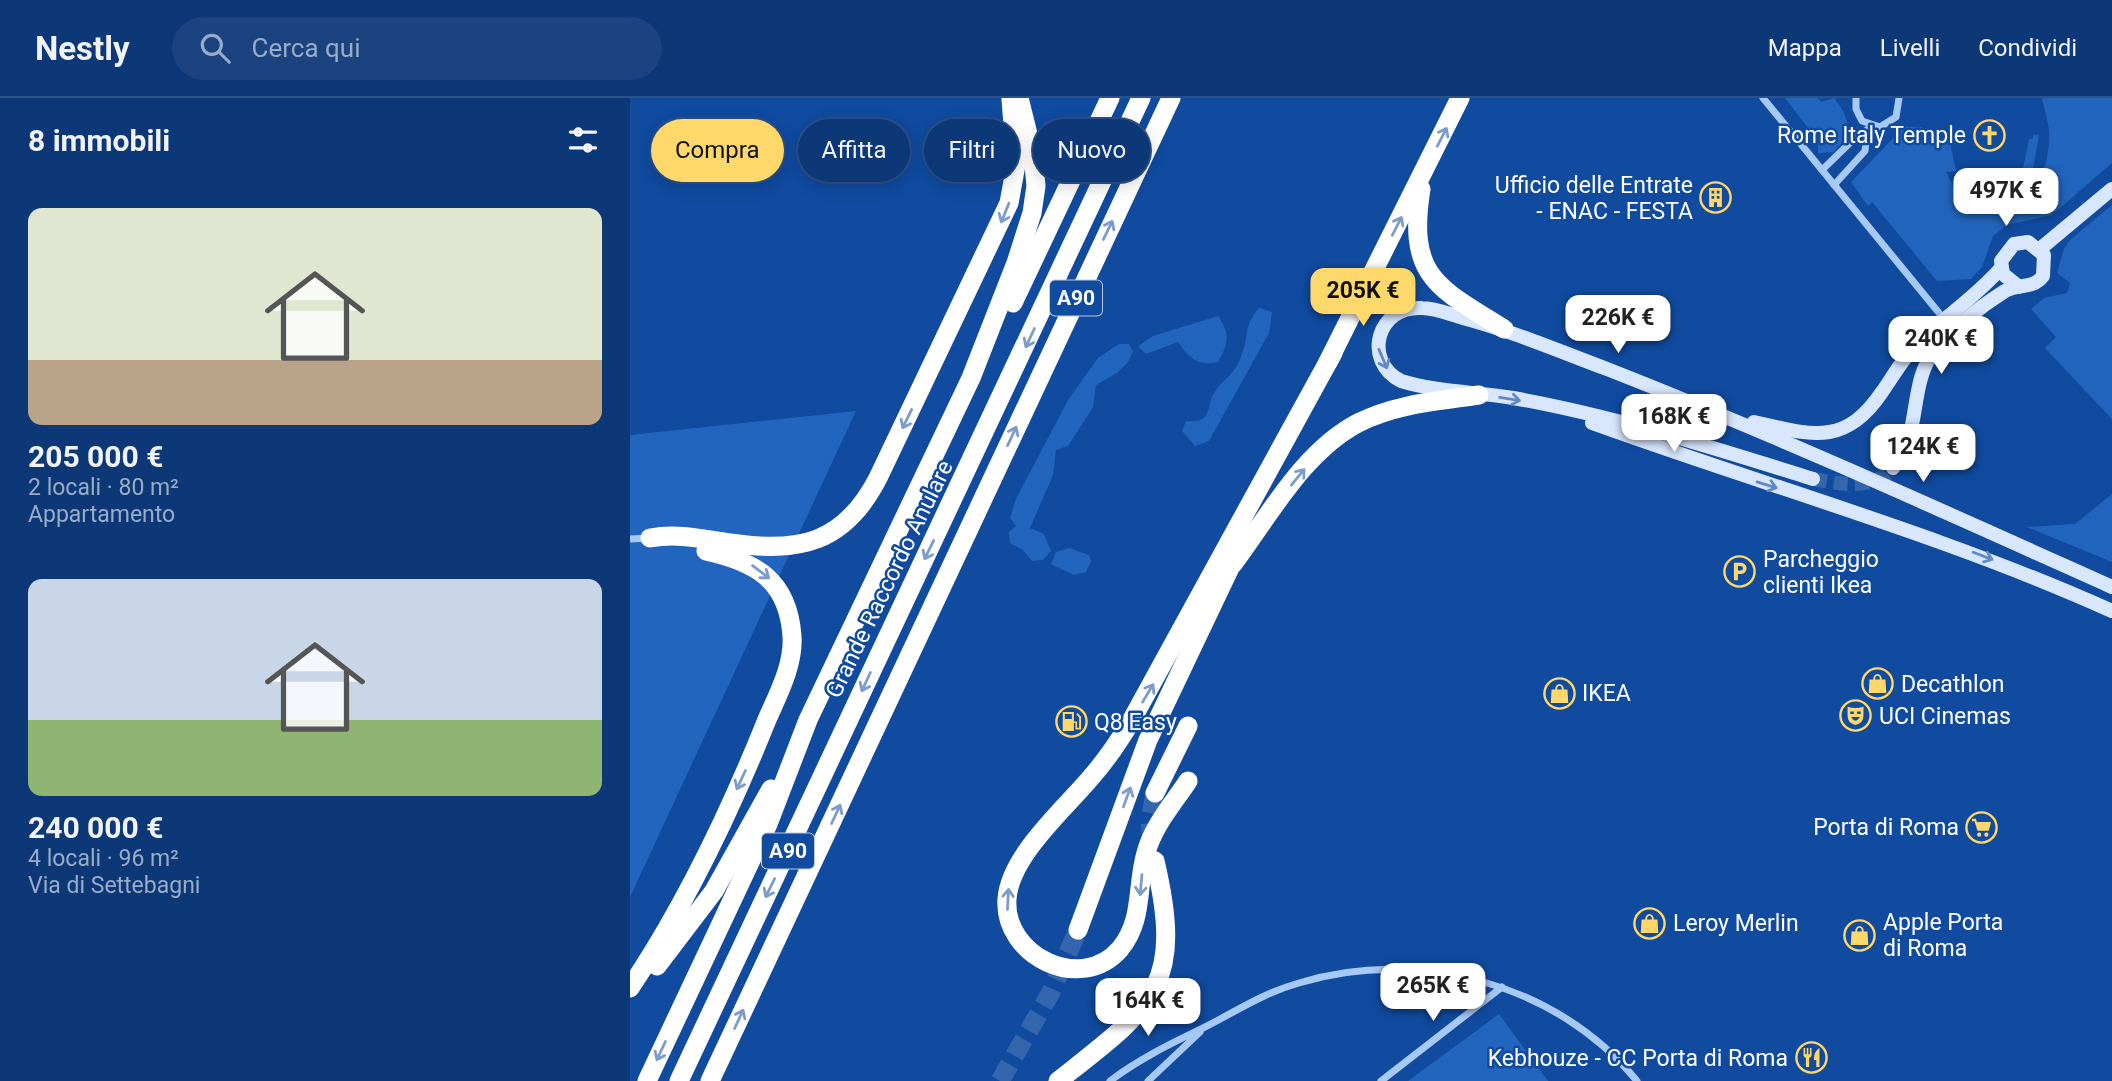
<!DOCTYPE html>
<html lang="it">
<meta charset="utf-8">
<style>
:root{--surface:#0c3878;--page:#1a4380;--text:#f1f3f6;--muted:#9aacc6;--line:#2c528a;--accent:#ffd86c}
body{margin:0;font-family:Roboto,sans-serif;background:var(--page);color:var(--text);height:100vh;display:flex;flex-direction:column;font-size:26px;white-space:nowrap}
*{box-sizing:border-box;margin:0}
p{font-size:23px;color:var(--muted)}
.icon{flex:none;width:38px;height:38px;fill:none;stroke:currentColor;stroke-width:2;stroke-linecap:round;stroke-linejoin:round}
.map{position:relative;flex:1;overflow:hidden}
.panel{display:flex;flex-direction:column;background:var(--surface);width:630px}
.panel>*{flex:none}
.banner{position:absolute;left:21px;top:21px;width:665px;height:63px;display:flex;gap:14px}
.price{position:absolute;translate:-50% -60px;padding:0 16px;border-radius:14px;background:#fff;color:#222;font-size:23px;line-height:46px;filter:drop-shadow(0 2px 4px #0008)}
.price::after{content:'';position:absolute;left:50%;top:42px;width:21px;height:16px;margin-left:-10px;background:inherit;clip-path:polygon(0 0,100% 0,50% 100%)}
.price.on{background:var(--accent);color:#111}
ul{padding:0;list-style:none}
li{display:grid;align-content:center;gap:14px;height:371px;padding:0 28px}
li span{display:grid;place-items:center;height:217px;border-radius:14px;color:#555}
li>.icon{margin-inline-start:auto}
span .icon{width:126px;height:126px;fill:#fffc;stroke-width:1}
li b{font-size:30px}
h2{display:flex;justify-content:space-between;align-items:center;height:84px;padding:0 28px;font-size:30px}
.tag{padding:0 24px;border-radius:32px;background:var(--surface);box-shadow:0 4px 18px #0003,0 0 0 2px var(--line);font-size:24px;line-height:63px}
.tag.on{background:var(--accent);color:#111}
header{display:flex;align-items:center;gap:42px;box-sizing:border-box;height:98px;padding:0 35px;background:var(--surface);border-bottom:2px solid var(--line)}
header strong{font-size:33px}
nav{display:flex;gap:38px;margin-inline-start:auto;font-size:24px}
.search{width:490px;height:63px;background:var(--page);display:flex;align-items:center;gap:18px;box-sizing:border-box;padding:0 24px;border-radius:38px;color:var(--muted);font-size:26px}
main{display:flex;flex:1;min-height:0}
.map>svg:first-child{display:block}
.green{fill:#2265be}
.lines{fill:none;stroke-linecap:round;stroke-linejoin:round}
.secondary-tunnel{stroke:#3466ae;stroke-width:14;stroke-dasharray:14 7;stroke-linecap:butt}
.highway-tunnel{stroke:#3466ae;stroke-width:19;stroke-dasharray:19 10;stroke-linecap:butt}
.street{stroke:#a7c9f5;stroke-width:7}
.secondary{stroke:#d8e7fe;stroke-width:14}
.highway{stroke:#fff;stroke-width:19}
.oneway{stroke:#7c9ccb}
.oneway2{stroke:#6089c6}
.labels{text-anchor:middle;stroke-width:5;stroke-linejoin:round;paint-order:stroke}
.shield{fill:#104ba0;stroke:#b7c9e2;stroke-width:2}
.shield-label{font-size:21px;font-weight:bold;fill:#fff}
.poi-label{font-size:23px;fill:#fff;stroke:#104ba0;text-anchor:start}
.street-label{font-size:23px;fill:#fff;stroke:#104ba0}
</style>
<header>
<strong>Nestly</strong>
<div class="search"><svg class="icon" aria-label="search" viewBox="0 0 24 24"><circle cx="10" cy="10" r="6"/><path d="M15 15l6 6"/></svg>Cerca qui</div>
<nav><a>Mappa</a><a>Livelli</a><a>Condividi</a></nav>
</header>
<main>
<section class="panel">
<h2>8 immobili<svg class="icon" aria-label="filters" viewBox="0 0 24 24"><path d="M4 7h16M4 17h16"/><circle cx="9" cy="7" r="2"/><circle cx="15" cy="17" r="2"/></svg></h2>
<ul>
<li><span style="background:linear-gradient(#dfe7d0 70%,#b9a48a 0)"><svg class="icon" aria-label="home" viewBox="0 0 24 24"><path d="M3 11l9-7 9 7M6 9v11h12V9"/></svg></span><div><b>205 000 €</b><p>2 locali · 80 m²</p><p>Appartamento</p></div></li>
<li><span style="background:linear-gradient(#c9d6e8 65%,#8fb573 0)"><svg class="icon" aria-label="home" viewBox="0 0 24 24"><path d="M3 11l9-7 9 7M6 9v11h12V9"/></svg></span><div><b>240 000 €</b><p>4 locali · 96 m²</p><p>Via di Settebagni</p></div></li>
</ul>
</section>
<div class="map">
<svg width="1482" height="983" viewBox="0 0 1482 983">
<rect width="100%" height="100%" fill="#104ba0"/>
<g class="green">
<path d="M1155,0H1188L1191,4L1204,0C1220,20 1223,34 1204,54L1188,55V43Z"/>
<path d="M1412,0H1482V65L1422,117L1377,127L1363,138L1352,169L1341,181L1307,183L1242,104L1238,108L1221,84L1274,29H1293L1295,44L1309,45V39L1320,44L1326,73L1316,74L1334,109C1344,111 1356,116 1366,115C1405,112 1421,66 1419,32C1418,22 1414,10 1412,0Z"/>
<polygon points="1403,37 1409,37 1403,71 1393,71 1399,41 1403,41"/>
<polygon points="1482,107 1482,321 1415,250 1426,239 1401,211 1414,200 1437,195 1440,185 1427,175 1434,151 1440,142"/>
<path d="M629,210L642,214L639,235L579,343L565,348L552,333L556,323C586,326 574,307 586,292C595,280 604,276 610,261C620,239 612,229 629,210Z"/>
<path d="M588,218C600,235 599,246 588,264C568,269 559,260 548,244L516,256L508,248L523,238Z"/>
<polygon points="489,246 499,246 503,253 499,263 487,275 466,287 463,309 438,348 426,352 423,377 400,430 414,436 421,453 413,462 402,463 393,452 380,445 379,434 386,428 380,420 386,401 438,302 468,260"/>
<polygon points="226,313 0,799 0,337"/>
<polygon points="1482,396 1482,464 1397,429 1445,426"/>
<polygon points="439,450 459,457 461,463 456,474 444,477 421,466 426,454"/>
<polygon points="869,916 918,983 778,983"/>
</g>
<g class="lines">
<path class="secondary-tunnel" d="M1183,381C1211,386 1242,393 1263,370"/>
<g class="highway-tunnel">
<polyline points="522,744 520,723 525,695"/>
<polyline points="370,983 420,896 448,832"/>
</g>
<g class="street">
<polyline points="1133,0 1314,221"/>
<polyline points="1226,0 1226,11 1232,23 1250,29 1266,19 1269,0"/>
<polyline points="1192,72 1226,39 1243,28"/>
<polyline points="1204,87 1235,53 1237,34"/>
<polyline points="0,441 20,440"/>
<path d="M480,983C509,961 540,946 573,930C605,914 633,895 669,885C788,849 927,885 1007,983"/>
<polyline points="518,983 570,934"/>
<polyline points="751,983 872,889"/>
</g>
<g class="secondary">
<polyline points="1410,151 1482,91"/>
<path d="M1124,324C1181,337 1215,349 1252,294C1264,277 1273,260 1287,246C1314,219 1346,199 1371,170"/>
<path d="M962,325C1136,388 1313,437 1482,513"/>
<path d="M1263,370C1292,338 1278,287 1304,253C1322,231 1351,208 1375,193C1389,185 1402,192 1413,178L1414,157L1398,144L1384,146L1371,163L1373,176L1389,189"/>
<path d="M1183,381C1084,350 985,318 883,300C846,294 807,294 771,283C732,263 747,207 792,210C805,210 819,216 833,220C882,233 929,253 977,271C1148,338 1315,414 1482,489"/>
</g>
<g class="highway">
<path d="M791,91C777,179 807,189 874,231"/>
<polyline points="383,205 480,0"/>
<polyline points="698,264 830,0"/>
<path d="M20,440C48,435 72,441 100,445C169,455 214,446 248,380L379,105L386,67L381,1"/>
<path d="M603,466C639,418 673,354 728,325C765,306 808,303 849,297"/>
<path d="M558,683C543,706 523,728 516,755C506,789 514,822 490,851C451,896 373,858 377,801C380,757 436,710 463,677C477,661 489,643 500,625L703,255"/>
<polyline points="525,695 558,628"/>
<polyline points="448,832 518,642 608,453"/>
<polyline points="27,868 84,793 141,691"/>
<path d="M0,890C55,808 99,716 136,624C147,598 164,568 162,538C158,482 126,464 76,453"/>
<polyline points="17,983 138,726 178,622 341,280 386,165 402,115 406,88 403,56 389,0"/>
<polyline points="49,983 511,0"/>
<polyline points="80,983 541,0"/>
<path d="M428,983C522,909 555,890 525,763"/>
</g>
</g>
<defs><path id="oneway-shaft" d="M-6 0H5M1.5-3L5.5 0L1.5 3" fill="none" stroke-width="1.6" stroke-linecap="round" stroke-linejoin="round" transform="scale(1.75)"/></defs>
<g class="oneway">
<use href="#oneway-shaft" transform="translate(812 39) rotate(-63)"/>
<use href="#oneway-shaft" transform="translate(375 115) rotate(112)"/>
<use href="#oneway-shaft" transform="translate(767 128) rotate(-63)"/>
<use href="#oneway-shaft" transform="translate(478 132) rotate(-64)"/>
<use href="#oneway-shaft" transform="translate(400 240) rotate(115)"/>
<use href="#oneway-shaft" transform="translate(277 321) rotate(116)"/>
<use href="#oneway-shaft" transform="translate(382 338) rotate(-65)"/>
<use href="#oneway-shaft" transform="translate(668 379) rotate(-51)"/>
<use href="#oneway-shaft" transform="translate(299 452) rotate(116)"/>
<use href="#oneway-shaft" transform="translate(131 474) rotate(37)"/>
<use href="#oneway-shaft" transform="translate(236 584) rotate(115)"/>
<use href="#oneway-shaft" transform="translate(518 595) rotate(-59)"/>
<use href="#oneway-shaft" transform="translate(111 682) rotate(115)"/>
<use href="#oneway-shaft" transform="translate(497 699) rotate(-70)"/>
<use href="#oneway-shaft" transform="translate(206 716) rotate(-65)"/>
<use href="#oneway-shaft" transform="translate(511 787) rotate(95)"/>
<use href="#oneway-shaft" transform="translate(140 790) rotate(116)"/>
<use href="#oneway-shaft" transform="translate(378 801) rotate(-87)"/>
<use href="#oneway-shaft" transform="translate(109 921) rotate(-65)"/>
<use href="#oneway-shaft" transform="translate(31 953) rotate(115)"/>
</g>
<g class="oneway2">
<use href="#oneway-shaft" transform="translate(753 261) rotate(67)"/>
<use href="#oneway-shaft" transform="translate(880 301) rotate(9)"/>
<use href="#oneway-shaft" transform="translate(1137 387) rotate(17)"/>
<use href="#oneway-shaft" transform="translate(1353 458) rotate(21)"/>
</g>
<defs>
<symbol id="church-ring" viewBox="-11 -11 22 22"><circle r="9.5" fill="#104ba0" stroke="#ffd86c" stroke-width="1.5"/><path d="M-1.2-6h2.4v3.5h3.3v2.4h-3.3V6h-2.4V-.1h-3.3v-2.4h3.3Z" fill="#ffd86c"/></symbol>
<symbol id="building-ring" viewBox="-11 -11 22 22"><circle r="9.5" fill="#104ba0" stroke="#ffd86c" stroke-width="1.5"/><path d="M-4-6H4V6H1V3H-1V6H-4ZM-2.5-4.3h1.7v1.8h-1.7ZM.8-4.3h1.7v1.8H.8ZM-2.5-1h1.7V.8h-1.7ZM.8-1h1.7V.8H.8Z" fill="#ffd86c"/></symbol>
<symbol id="parking-ring" viewBox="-11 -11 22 22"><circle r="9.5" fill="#104ba0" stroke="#ffd86c" stroke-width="1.5"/><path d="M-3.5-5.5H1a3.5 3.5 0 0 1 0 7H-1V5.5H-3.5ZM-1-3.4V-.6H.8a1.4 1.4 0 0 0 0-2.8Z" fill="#ffd86c"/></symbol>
<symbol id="shop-ring" viewBox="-11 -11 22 22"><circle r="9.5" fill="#104ba0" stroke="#ffd86c" stroke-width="1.5"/><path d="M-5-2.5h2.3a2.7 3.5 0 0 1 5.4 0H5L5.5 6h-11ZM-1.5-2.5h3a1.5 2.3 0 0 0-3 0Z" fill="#ffd86c"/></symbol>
<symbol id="theatre-ring" viewBox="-11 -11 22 22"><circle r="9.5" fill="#104ba0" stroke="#ffd86c" stroke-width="1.5"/><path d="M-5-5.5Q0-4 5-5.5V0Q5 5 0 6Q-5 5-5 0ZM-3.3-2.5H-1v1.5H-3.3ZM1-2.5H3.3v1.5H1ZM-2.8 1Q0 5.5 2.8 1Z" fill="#ffd86c"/></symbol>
<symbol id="fuel-ring" viewBox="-11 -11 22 22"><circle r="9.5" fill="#104ba0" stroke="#ffd86c" stroke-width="1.5"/><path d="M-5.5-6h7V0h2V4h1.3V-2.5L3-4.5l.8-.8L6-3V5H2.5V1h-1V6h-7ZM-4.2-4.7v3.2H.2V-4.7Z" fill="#ffd86c"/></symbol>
<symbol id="supermarket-ring" viewBox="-11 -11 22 22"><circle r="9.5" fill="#104ba0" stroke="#ffd86c" stroke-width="1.5"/><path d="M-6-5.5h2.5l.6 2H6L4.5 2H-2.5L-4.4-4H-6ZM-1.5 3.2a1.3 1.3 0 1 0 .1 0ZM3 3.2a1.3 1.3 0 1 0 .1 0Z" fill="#ffd86c"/></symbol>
<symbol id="restaurant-ring" viewBox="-11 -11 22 22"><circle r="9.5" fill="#104ba0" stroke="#ffd86c" stroke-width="1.5"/><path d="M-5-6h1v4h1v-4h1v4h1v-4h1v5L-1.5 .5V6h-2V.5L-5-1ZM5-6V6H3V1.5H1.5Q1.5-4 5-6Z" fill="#ffd86c"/></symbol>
</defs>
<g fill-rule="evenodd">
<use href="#church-ring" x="1342" y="20" width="35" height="35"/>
<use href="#building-ring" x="1068" y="82" width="35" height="35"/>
<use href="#parking-ring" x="1092" y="456" width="35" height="35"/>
<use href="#shop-ring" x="1230" y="568" width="35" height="35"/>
<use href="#shop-ring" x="912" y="578" width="35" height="35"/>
<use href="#theatre-ring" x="1208" y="600" width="35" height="35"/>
<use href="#fuel-ring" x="424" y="606" width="35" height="35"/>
<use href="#supermarket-ring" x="1334" y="712" width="35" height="35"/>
<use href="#shop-ring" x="1002" y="808" width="35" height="35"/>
<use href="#shop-ring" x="1212" y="820" width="35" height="35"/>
<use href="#restaurant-ring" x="1164" y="942" width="35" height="35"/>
</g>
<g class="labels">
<g class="shield">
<rect x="420" y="182.5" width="52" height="35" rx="5"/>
<rect x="132" y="735.5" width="52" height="35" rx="5"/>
</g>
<g class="shield-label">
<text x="446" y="207">A90</text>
<text x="158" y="760">A90</text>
</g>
<g class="poi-label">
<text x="1336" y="45" text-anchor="end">Rome Italy Temple</text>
<text x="1063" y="95" text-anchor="end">Ufficio delle Entrate<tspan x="1063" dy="26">- ENAC - FESTA</tspan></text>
<text x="1133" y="469">Parcheggio<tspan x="1133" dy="26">clienti Ikea</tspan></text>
<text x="1271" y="594">Decathlon</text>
<text x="952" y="603">IKEA</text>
<text x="1249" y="626">UCI Cinemas</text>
<text x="464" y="632">Q8 Easy</text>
<text x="1329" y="737" text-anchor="end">Porta di Roma</text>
<text x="1253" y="832">Apple Porta<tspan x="1253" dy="26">di Roma</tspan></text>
<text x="1043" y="833">Leroy Merlin</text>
<text x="1158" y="968" text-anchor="end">Kebhouze - CC Porta di Roma</text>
</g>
<g class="street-label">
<text transform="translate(259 481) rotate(-64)" y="8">Grande Raccordo Anulare</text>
</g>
</g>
</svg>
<b class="price" style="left:1376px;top:130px">497K €</b>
<b class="price on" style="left:733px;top:230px">205K €</b>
<b class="price" style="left:988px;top:257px">226K €</b>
<b class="price" style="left:1311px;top:278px">240K €</b>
<b class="price" style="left:1044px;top:356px">168K €</b>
<b class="price" style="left:1293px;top:386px">124K €</b>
<b class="price" style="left:803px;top:925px">265K €</b>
<b class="price" style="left:518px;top:940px">164K €</b>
<div class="banner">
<a class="tag on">Compra</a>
<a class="tag">Affitta</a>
<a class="tag">Filtri</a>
<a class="tag">Nuovo</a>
</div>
</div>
</main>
